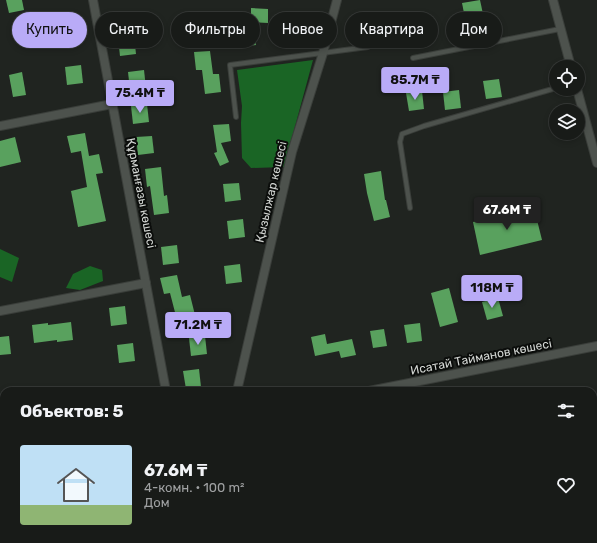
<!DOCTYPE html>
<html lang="ru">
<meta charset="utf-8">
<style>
:root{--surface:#181b18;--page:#252825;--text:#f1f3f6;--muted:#9fa1a2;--line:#363937;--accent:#b9abf7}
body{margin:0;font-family:Rubik,sans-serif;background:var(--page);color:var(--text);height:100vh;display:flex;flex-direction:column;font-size:15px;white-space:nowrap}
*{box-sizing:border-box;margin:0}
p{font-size:13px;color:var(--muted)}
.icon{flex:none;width:22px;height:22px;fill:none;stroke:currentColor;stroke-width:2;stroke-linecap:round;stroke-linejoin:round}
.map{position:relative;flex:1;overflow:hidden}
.details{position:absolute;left:0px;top:387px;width:597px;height:156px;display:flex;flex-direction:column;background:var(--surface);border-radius:12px 12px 0 0;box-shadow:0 2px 6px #0003,0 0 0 1px var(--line)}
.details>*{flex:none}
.banner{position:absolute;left:12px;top:12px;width:573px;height:36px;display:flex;gap:8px}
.tools{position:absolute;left:549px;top:60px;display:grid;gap:8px}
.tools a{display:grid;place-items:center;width:36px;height:36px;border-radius:50%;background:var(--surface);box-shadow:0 2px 6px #0003,0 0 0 1px var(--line);font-size:20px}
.price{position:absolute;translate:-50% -34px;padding:0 9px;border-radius:4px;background:var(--accent);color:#111;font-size:13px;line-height:26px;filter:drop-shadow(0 1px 2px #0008)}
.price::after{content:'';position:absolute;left:50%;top:24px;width:12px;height:9px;margin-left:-6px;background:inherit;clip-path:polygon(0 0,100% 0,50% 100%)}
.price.active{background:#222;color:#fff}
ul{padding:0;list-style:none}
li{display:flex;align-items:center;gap:12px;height:100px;padding:0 20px}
li span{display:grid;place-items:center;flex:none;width:112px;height:80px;border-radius:4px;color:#555}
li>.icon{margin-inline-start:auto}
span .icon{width:48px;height:48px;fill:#fffc;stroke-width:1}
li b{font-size:17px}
h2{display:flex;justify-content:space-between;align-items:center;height:48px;padding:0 20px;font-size:17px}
.pill{padding:0 14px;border-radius:18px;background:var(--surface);box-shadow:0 2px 6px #0003,0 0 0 1px var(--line);font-size:14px;line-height:36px}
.pill.active{background:var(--accent);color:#111}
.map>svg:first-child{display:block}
.forest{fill:#1a6525}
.building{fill:#59a15e}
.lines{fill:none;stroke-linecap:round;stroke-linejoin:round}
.service-casing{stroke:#3a3e3a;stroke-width:6}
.minor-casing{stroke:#3a3e3a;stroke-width:10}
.service{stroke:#4d524d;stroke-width:4}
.minor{stroke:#4d524d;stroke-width:8}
.labels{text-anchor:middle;stroke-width:4;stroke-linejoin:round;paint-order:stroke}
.street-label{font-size:12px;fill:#d4d7d4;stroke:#0b0d0b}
</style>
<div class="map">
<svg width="597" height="543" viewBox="0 0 597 543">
<rect width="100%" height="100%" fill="#202420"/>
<g class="forest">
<polygon points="313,60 284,167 251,168 242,158 241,123 242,106 237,70"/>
<polygon points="0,249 19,258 12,282 0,277"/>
<polygon points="90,266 102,270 103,281 80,290 66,288 73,274"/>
<polygon points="193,539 260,539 259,543 192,543"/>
</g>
<g class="building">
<polygon points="6,0 22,0 24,10 9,13"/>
<polygon points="480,0 483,14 465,18 462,3"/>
<polygon points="251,8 268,9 268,23 251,22"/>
<polygon points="304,16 306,34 291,36 288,18"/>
<polygon points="254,27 256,45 241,47 238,29"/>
<polygon points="420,29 424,42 411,46 407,33"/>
<polygon points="134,36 136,54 120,56 118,38"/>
<polygon points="210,51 213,74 219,74 221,92 205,94 202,70 196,70 194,52"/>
<polygon points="81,65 83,83 67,85 65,67"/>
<polygon points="144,70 146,88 130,90 128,72"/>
<polygon points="22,72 26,95 13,97 9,75"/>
<polygon points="499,79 502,97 486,99 483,81"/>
<polygon points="459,90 461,108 445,110 443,92"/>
<polygon points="422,91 424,109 409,111 406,93"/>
<polygon points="147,104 149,122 133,124 131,106"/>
<polygon points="229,124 231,141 221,143 229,162 220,166 214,153 217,152 213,125"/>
<polygon points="85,133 89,156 99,154 103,173 96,174 106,221 78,227 71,191 87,187 81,151 71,153 67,136"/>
<polygon points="152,136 154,153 138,155 136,137"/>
<polygon points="15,137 21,162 0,167 0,141"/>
<polygon points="161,167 164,196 167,195 169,213 154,215 150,186 147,187 145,169"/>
<polygon points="381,171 385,200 386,200 390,217 374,221 367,193 364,174"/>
<polygon points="239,183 241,200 225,202 223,184"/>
<polygon points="534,208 542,240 480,255 473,222"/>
<polygon points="243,219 245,237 229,239 227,221"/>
<polygon points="177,245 179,263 163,265 161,247"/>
<polygon points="240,264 242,282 226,284 224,266"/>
<polygon points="177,275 182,297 190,295 195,315 177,320 170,293 164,294 160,278"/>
<polygon points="449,288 458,322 440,327 431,293"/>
<polygon points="498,298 503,316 487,320 482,302"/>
<polygon points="125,306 127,324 111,326 109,308"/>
<polygon points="71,322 73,340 57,342 57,340 34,343 32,325 48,323 48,325"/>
<polygon points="420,323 422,341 407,343 404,325"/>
<polygon points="384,329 387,346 373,348 370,331"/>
<polygon points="325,334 327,344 352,339 356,355 341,358 339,351 315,356 311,337"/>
<polygon points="9,336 11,354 0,355 0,337"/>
<polygon points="205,336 207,354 191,356 189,338"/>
<polygon points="133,343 135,361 119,363 117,345"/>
<polygon points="199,369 201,387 186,389 183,371"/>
</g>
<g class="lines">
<defs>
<g id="service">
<polyline points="413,58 560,29"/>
<polyline points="236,117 230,65 368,47"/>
<polyline points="410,208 400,142 402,134 424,126 556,88"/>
</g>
<g id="minor">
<polyline points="93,0 166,391"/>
<polyline points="553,0 571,67"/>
<polyline points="577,89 597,163"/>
<polyline points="0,126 112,104"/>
<polyline points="0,311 146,283"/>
<polyline points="237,391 292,152 323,53 337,0"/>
<polyline points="369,391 597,346"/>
<polyline points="0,461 4,460"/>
<polyline points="186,543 187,539"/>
<polyline points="325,543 345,539"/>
</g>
</defs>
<use href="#service" class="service-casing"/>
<use href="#minor" class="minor-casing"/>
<use href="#service" class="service"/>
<use href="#minor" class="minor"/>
</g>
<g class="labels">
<g class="street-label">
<text transform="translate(271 192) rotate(-77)" y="4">Қызылжар көшесі</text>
<text transform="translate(141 193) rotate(79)" y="4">Құрманғазы көшесі</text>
<text transform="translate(481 357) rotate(-11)" y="4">Исатай Тайманов көшесі</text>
</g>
</g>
</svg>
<div class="tools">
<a><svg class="icon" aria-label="locate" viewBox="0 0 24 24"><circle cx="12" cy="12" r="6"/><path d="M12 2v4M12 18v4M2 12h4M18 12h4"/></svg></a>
<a><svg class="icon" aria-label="layers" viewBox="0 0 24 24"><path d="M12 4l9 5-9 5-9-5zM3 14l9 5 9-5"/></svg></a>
</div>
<b class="price" style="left:415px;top:101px">85.7M ₸</b>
<b class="price" style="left:140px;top:114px">75.4M ₸</b>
<b class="price active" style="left:507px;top:231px">67.6M ₸</b>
<b class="price" style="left:492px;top:309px">118M ₸</b>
<b class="price" style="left:198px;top:346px">71.2M ₸</b>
<div class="banner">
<a class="pill active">Купить</a>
<a class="pill">Снять</a>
<a class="pill">Фильтры</a>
<a class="pill">Новое</a>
<a class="pill">Квартира</a>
<a class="pill">Дом</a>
</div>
<section class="details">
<h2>Объектов: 5<svg class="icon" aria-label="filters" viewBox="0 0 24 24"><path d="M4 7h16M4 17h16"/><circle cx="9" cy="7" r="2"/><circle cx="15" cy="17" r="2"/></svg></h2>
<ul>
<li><span style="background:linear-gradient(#bfe0f5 75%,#8fb573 0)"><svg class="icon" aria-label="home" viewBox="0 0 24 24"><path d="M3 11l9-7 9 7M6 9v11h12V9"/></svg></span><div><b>67.6M ₸</b><p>4-комн. · 100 m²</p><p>Дом</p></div><svg class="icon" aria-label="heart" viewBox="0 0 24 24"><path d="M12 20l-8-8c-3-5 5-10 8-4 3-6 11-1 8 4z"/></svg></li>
</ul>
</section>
</div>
